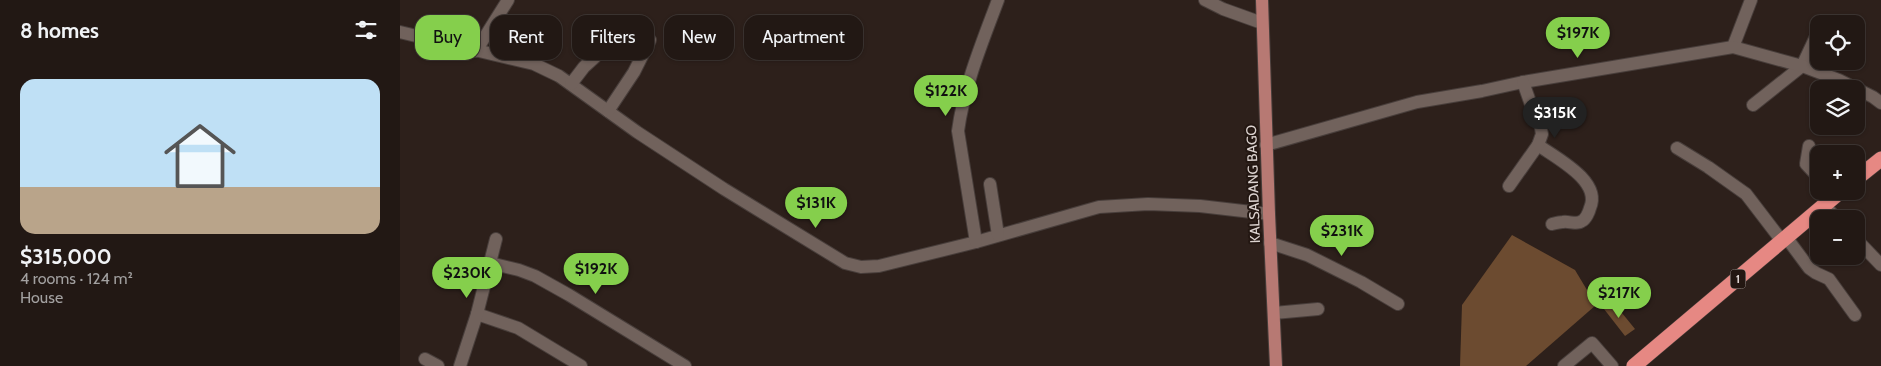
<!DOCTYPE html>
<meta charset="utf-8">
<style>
:root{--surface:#221814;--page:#2a211d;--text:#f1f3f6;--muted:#a2a0a0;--line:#3f3734;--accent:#85cf4c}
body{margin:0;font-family:Cabin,sans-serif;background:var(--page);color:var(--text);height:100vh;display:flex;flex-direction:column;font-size:19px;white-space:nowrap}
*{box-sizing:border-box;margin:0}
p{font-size:16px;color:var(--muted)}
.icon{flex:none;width:28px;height:28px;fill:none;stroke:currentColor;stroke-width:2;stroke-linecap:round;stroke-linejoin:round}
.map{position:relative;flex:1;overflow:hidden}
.panel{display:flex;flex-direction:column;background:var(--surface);width:400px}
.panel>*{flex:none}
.guide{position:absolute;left:15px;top:15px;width:475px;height:45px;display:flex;gap:10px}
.tools{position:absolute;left:1410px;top:15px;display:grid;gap:10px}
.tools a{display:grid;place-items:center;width:55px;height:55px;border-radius:10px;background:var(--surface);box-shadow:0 1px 4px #0004,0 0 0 1px var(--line);font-size:25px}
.price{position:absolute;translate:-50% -42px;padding:0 11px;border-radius:18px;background:var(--accent);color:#111;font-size:16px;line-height:32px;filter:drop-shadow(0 1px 2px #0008)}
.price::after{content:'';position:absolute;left:50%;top:30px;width:15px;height:11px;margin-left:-8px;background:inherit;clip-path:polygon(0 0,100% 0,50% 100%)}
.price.active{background:#222;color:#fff}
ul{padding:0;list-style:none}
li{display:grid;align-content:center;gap:10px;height:265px;padding:0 20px}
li+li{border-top:1px solid var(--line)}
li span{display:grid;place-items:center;height:155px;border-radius:15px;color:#555}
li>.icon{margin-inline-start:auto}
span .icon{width:90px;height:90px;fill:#fffc;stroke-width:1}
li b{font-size:21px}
h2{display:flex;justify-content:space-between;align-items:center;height:60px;padding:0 20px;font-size:21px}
.tag{padding:0 18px;border-radius:15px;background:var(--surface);box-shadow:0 1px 4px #0004,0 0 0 1px var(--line);font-size:18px;line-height:45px}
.tag.active{background:var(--accent);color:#111}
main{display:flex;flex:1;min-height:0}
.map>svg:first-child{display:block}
.building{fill:#6c4b30}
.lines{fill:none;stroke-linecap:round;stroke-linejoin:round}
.minor-casing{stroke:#483e3b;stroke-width:14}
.major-casing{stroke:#483e3b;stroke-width:14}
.highway-casing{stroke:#483e3b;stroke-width:16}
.minor{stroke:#71625c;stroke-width:12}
.major{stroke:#b77973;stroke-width:12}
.highway{stroke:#e68883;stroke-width:15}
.labels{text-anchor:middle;stroke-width:4;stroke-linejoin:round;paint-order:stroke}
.shield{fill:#231712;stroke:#a49b97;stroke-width:1}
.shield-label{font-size:12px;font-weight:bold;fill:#dcd3d0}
.street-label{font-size:14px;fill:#dcd3d0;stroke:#231712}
</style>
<main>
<section class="panel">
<h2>8 homes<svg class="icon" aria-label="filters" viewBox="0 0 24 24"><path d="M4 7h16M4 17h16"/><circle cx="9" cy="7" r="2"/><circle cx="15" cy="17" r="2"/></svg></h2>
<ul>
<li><span style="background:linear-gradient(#bfe0f5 70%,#b9a48a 0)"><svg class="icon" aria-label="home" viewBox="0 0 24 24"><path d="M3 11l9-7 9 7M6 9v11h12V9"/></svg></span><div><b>$315,000</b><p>4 rooms · 124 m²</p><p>House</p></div></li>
</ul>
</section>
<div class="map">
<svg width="1481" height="366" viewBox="0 0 1481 366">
<rect width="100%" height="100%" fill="#2d201b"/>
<g class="building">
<polygon points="1112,235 1175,270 1196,305 1126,366 1060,366 1062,305"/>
<polygon points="1213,302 1235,329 1225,336 1204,309"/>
</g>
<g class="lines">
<defs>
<g id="minor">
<polyline points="805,0 823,9 862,23"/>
<polyline points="0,32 134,64 159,76 237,132 324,189 445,263 461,267 479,266 576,242 699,207 748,204 800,206 869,214"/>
<polyline points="1333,47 1351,0"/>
<polyline points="76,51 108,0"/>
<polyline points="171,84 184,67 195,57 200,50 202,37 199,21"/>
<polyline points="1353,105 1402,66 1419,30"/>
<polyline points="208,111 234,72 250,40"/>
<polyline points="866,145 1017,102 1082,91 1123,82 1333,47 1402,66 1439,80 1473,97 1481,103"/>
<path d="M1138,145C1156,158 1202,181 1190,208C1189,212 1186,219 1182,221C1177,225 1169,221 1163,222C1160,222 1156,223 1152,224"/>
<polyline points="1409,146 1406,164 1419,178"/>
<polyline points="1277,148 1308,167 1346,194 1382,241"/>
<polyline points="590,184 598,235"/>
<polyline points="1109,186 1138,145 1142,134 1140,123 1134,113 1123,82"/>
<polyline points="1424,205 1437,219"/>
<polyline points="1386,237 1409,268 1416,273 1429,279 1455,315"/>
<polyline points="1456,239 1481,265"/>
<path d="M576,242L558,131C564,86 582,43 598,0"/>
<polyline points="870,243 907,255 961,282 998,304"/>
<polyline points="90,263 119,270 135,276 169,295 285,366"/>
<polyline points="874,313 918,309"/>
<polyline points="77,314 118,328 181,366"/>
<polyline points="25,359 38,366"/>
<polyline points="60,366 77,314 96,239"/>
<polyline points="1164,366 1192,343 1212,366"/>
</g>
<polyline id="major" points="862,0 869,214 876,366"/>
<g id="highway">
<polyline points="1456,179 1481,159"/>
<polyline points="1234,366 1441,191"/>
</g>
</defs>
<use href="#minor" class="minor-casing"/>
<use href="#major" class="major-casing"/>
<use href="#highway" class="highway-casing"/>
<use href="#minor" class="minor"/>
<use href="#major" class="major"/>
<use href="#highway" class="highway"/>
</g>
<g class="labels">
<rect class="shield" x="1330.5" y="269.5" width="15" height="19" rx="4"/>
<g class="shield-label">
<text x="1338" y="283">1</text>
</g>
<g class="street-label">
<text transform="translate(853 184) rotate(-92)" y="5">KALSADANG BAGO</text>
</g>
</g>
</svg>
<div class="tools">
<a><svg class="icon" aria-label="locate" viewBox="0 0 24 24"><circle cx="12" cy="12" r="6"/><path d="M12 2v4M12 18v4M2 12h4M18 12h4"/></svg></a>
<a><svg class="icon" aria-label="layers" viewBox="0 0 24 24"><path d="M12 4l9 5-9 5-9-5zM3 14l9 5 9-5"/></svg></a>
<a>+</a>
<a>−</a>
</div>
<b class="price" style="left:1178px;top:59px">$197K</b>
<b class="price" style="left:546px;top:117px">$122K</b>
<b class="price active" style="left:1155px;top:139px">$315K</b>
<b class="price" style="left:416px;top:229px">$131K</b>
<b class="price" style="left:942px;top:257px">$231K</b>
<b class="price" style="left:196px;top:295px">$192K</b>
<b class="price" style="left:67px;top:299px">$230K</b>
<b class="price" style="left:1219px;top:319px">$217K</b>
<div class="guide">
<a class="tag active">Buy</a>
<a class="tag">Rent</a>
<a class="tag">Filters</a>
<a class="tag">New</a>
<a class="tag">Apartment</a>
</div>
</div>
</main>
